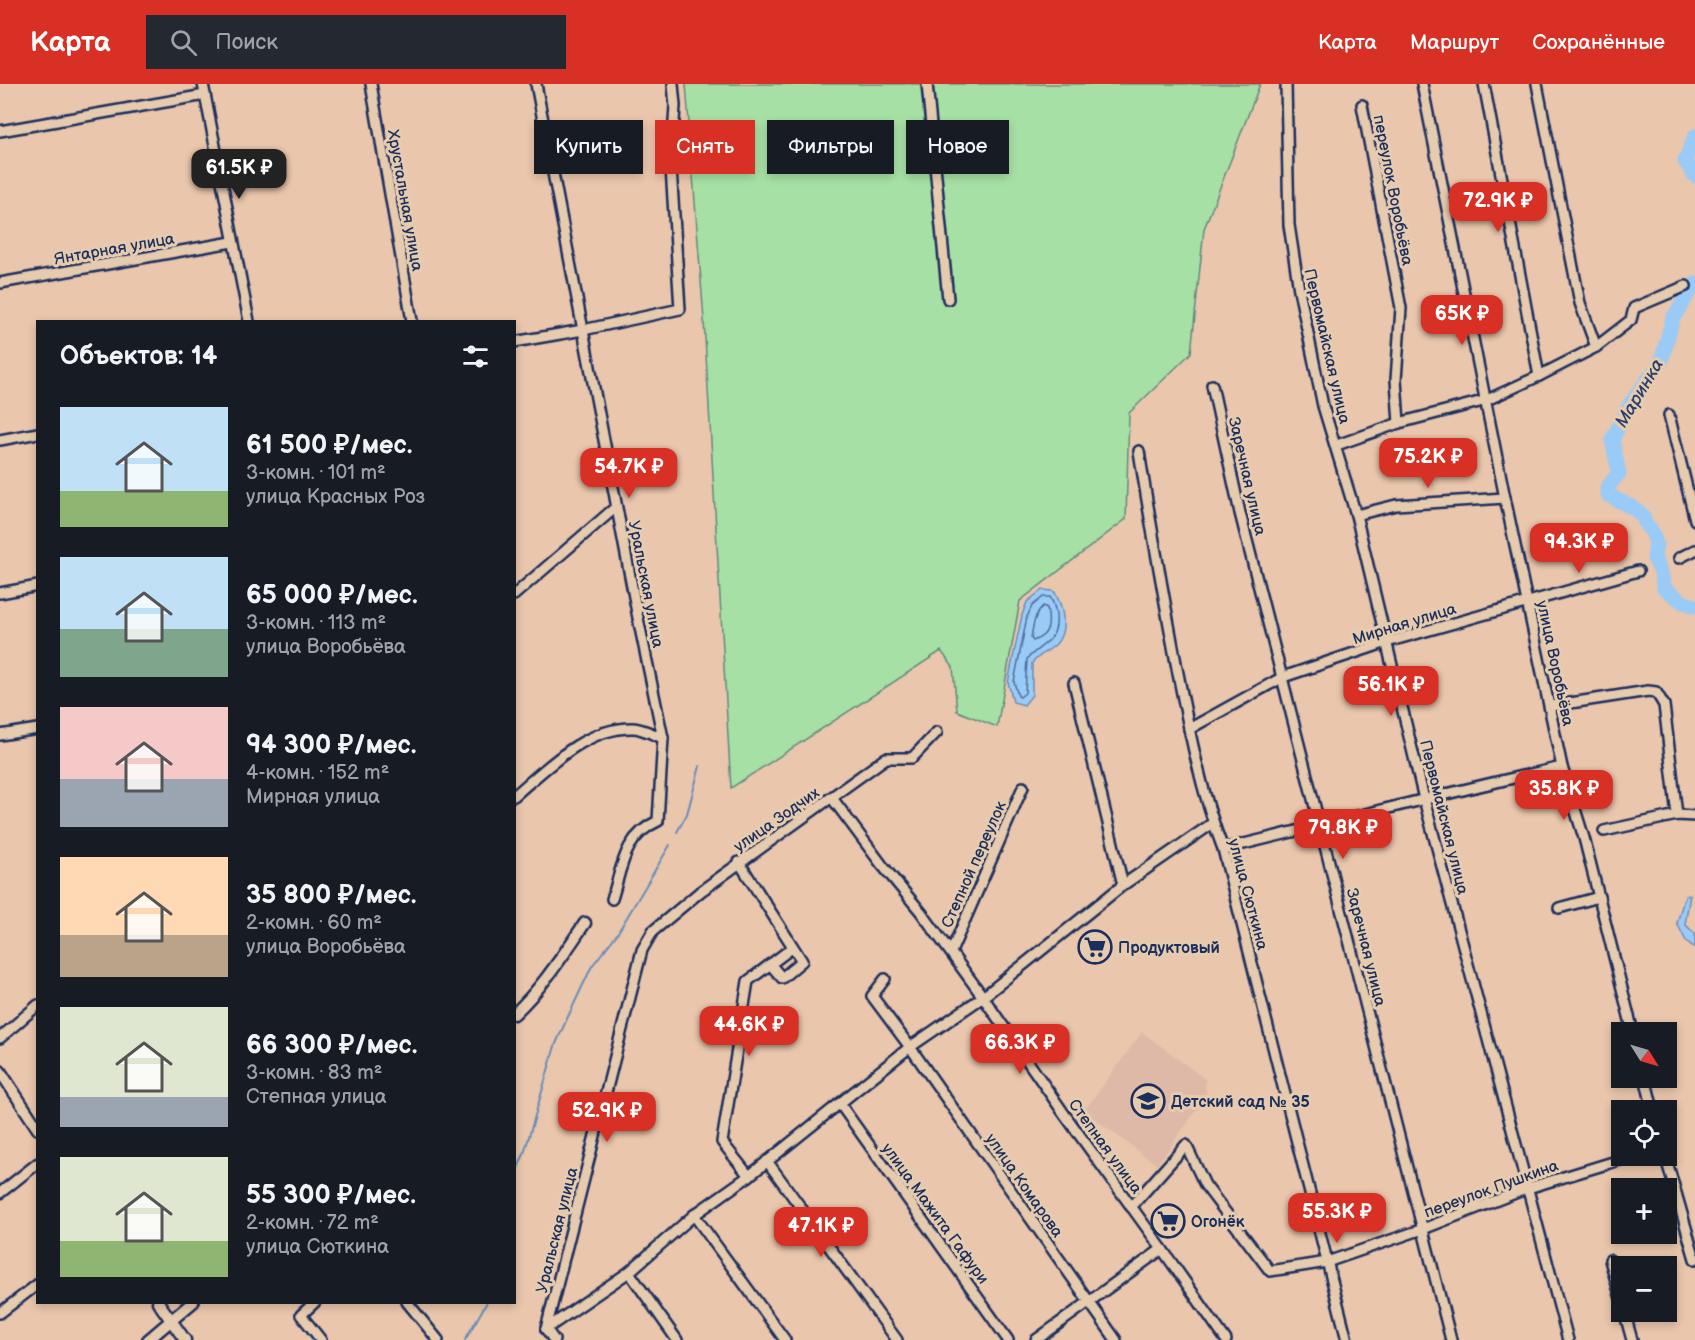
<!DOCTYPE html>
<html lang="ru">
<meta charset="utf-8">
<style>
:root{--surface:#171b24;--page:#242831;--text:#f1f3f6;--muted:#9ea1a6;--accent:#d93025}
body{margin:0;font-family:"Balsamiq Sans",sans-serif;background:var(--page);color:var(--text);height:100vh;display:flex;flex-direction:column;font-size:22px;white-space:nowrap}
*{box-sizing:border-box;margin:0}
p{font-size:20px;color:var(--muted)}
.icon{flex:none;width:33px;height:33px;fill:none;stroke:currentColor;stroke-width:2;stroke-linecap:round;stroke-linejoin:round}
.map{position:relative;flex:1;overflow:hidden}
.sheet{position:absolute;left:36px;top:236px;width:480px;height:984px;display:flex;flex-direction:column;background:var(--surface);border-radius:0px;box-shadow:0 3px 9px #0003}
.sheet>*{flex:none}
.guide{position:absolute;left:534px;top:36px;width:570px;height:54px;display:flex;gap:12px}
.needle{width:39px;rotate:127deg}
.controls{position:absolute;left:1611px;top:938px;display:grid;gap:12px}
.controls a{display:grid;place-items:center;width:66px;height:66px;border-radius:0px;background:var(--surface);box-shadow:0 3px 9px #0003;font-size:30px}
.price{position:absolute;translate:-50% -51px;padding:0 14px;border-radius:12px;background:var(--accent);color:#fff;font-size:20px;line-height:39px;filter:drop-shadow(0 2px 3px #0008)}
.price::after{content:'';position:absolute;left:50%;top:36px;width:18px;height:14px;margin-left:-9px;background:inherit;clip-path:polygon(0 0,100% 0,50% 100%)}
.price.selected{background:#222;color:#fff}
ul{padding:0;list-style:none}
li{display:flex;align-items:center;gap:18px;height:150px;padding:0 24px}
li span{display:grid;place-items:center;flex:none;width:168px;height:120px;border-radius:0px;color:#555}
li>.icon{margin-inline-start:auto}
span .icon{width:72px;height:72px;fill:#fffc;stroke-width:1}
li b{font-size:26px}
h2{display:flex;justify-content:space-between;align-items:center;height:72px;padding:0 24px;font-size:26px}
.tag{padding:0 21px;border-radius:0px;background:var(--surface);box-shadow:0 3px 9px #0003;font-size:21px;line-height:54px}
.tag.selected{background:var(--accent);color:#fff}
header{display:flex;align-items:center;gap:36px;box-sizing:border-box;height:84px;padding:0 30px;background:var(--accent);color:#fff}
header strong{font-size:28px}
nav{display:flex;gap:33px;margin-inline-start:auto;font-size:21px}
.search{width:420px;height:54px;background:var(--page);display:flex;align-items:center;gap:15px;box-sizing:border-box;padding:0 21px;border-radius:0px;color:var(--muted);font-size:22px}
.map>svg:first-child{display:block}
.built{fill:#dfb9a7}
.green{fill:#a7e0a4;stroke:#618881;stroke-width:1.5}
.water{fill:#9acbf6;stroke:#678db9;stroke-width:1.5}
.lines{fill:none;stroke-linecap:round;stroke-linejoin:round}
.shore{stroke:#4e6d9b;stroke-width:1.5}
.stream{stroke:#678db9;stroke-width:2}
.river{stroke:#9acbf6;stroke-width:15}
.minor-casing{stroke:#1b2f5e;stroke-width:14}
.tertiary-casing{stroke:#1b2f5e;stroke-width:15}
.minor{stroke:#e7cbae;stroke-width:9}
.tertiary{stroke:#e7cbae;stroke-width:10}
.labels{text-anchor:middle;stroke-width:6;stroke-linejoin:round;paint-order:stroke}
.street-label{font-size:16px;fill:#1b2f5e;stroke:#e7cbae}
.poi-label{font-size:16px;font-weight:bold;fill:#1b2f5e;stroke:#e7cbae;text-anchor:start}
.water-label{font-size:18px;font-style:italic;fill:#283f6d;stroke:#e7cbae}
</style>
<header>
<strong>Карта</strong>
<div class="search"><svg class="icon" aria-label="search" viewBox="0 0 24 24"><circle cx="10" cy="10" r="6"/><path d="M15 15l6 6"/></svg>Поиск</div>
<nav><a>Карта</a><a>Маршрут</a><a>Сохранённые</a></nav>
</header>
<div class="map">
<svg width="1695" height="1256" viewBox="0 0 1695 1256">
<rect width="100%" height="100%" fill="#eac6ac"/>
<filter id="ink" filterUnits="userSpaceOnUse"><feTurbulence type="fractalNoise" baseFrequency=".0167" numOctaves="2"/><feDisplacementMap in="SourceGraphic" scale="12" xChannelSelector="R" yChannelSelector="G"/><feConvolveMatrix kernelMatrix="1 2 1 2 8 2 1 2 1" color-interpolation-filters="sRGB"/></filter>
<g filter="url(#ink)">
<polygon class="built" points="1142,948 1205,995 1206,1013 1157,1081 1084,1027"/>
<polygon class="green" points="686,0 1260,0 1204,145 1191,269 1129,329 1126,435 1020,517 997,643 957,627 953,583 941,567 731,704 704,236"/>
<g class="water">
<path d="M1042,506L1054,507C1063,522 1069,547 1055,561C1048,567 1039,571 1032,579V611L1024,621L1013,618L1008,598L1022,531L1027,518Z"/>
<polygon points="1690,811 1685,840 1695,850 1695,864 1686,857 1677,839 1685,812"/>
</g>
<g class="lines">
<g class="shore">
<path d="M1043,513H1050C1054,519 1055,524 1056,531C1059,557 1042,559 1027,575L1025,609L1020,613L1018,612L1014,598L1027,533L1032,522Z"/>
<path d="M1043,522L1047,524C1050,540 1050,551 1033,557L1031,554C1033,543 1034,530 1043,522Z"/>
</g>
<g class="stream">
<polyline points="677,748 687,730 700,682"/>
<polyline points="514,1093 524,1070 555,962 565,939 592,882 617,850 670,761"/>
<polyline points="465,1256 487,1218"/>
</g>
<g class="river">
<polyline points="1695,52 1685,77 1695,92"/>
<polyline points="1695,200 1673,234 1661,278 1630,320 1612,356 1619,389 1607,404 1608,411 1633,424 1642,431 1646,441 1652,448 1656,460 1654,474 1661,488 1664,504 1683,518 1695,522"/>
</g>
<defs>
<g id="minor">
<polyline points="203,0 249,237"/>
<polyline points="371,0 412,237"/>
<path d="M536,0L638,534L663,654L658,737C624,752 622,783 612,815"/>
<polyline points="927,0 948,215"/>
<polyline points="1286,0 1289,141 1299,206 1323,322 1356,431 1424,715 1568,1256"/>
<polyline points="1422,0 1505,414 1562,683 1584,754 1633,948"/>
<polyline points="1484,0 1539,292"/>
<polyline points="1537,0 1580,219 1596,263"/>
<polyline points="1362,21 1401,224 1396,296 1399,339"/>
<polyline points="0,47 205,11"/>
<polyline points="0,199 232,158"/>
<polyline points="514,258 583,246 680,225 671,84 675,22 673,0"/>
<polyline points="1212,301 1240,429 1451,1256"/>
<polyline points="1669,331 1695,436"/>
<polyline points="0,356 38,349"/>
<polyline points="1337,361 1399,339 1487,316 1539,292 1596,263 1631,236 1634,224 1686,202"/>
<path d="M1139,367C1150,438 1163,508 1176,579C1188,641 1200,705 1223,765L1347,1256"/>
<polyline points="1356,431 1396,421 1505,414"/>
<polyline points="1679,474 1695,466"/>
<polyline points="0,509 38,502"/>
<polyline points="514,511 616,423"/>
<polyline points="1074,599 1123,801"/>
<polyline points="1551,622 1648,607 1656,608 1664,621 1677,731"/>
<polyline points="1189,645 1283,593 1387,558 1638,487"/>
<polyline points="0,651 38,645"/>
<path d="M514,712C547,684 586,643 633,644C642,644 654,651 663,654"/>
<polyline points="832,714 882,781 921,828 983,913 1065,1031 1162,1165 1226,1256"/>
<polyline points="1604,747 1677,731 1695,732"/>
<path d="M1223,765C1336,738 1448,708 1562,683"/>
<polyline points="739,778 802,877 782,894 770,880"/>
<polyline points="1559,824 1599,813"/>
<polyline points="951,868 1023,703"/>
<polyline points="885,895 872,912 910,963 1116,1256"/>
<polyline points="0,954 38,921"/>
<polyline points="1645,993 1653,1026"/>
<polyline points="840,1020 1008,1256"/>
<polyline points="1665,1071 1695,1175"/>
<polyline points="767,1077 897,1256"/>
<polyline points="749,1092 722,1058 748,897 792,864"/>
<polyline points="0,1109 38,1079"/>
<polyline points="1131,1123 1186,1061 1205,1101 1270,1187 1327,1178 1423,1145 1528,1104 1636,1071"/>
<polyline points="694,1131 785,1256"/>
<polyline points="1610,1176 1622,1218"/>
<polyline points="629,1188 677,1256"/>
<polyline points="315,1218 301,1231 321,1256"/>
<polyline points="407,1218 438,1256"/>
<polyline points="1624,1227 1632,1256"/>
<polyline points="0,1229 38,1200"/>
<polyline points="546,1245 629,1188 694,1131 749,1092 910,963 983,913 1123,801 1213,739"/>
<polyline points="546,1245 642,866 653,847 701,807 886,674 912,674 937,648"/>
<polyline points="546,1245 554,1256"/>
<polyline points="1036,1256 1162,1165"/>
</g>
<g id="tertiary">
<path d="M514,930C543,903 563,871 585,839"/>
<polyline points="0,987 38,1045"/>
<polyline points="158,1218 185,1256"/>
<polyline points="148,1256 193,1218"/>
</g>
</defs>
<use href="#minor" class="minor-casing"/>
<use href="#tertiary" class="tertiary-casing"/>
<use href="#minor" class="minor"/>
<use href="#tertiary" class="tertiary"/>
</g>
</g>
<defs>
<symbol id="supermarket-ring" viewBox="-11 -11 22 22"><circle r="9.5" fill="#e7cbae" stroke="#1b2f5e" stroke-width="1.5"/><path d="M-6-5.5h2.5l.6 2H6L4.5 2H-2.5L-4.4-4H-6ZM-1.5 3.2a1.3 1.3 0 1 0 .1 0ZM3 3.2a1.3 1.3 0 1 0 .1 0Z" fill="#1b2f5e"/></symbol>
<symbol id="school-ring" viewBox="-11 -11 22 22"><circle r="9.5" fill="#e7cbae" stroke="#1b2f5e" stroke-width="1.5"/><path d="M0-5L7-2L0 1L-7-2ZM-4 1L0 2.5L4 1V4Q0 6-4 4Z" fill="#1b2f5e"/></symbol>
</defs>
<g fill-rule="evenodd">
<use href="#supermarket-ring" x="1076" y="844" width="38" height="38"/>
<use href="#school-ring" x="1129" y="998" width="38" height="38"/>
<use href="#supermarket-ring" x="1149" y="1118" width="38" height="38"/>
</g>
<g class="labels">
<g class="street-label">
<text transform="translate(1394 106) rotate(79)" y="6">переулок Воробьёва</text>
<text transform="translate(406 116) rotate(80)" y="6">Хрустальная улица</text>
<text transform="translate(114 164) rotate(-10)" y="6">Янтарная улица</text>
<text transform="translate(1328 262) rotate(77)" y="6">Первомайская улица</text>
<text transform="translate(1248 392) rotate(77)" y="6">Заречная улица</text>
<text transform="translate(647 500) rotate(79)" y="6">Уральская улица</text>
<text transform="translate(1404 539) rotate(-17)" y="6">Мирная улица</text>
<text transform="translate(1556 579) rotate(78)" y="6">улица Воробьёва</text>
<text transform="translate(1445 733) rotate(76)" y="6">Первомайская улица</text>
<text transform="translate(776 735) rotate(-35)" y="6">улица Зодчих</text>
<text transform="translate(973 780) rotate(-66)" y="6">Степной переулок</text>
<text transform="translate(1249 810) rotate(75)" y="6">улица Сюткина</text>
<text transform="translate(1367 863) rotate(76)" y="6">Заречная улица</text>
<text transform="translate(1106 1062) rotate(54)" y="6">Степная улица</text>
<text transform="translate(1025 1101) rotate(55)" y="6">улица Комарова</text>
<text transform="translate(1491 1104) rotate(-20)" y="6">переулок Пушкина</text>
<text transform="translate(936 1129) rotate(54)" y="6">улица Мажита Гафури</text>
<text transform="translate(556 1146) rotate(-76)" y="6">Уральская улица</text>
</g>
<g class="poi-label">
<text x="1118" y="869">Продуктовый</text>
<text x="1171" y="1023">Детский сад № 35</text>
<text x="1191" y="1143">Огонёк</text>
</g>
<g class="water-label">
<text transform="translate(1639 309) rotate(-59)" y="6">Маринка</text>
</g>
</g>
</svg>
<div class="controls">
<a><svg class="needle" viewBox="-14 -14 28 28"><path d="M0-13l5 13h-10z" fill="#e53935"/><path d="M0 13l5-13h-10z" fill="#9ea1a6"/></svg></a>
<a><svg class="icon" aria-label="locate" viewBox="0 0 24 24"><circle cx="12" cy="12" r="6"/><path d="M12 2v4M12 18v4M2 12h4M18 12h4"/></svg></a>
<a>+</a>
<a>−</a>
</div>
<b class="price selected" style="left:239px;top:116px">61.5K ₽</b>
<b class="price" style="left:1498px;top:149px">72.9K ₽</b>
<b class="price" style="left:1462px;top:262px">65K ₽</b>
<b class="price" style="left:1428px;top:405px">75.2K ₽</b>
<b class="price" style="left:629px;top:415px">54.7K ₽</b>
<b class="price" style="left:1579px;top:490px">94.3K ₽</b>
<b class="price" style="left:1391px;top:633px">56.1K ₽</b>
<b class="price" style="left:1564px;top:737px">35.8K ₽</b>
<b class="price" style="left:1343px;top:776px">79.8K ₽</b>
<b class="price" style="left:749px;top:973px">44.6K ₽</b>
<b class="price" style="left:1020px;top:991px">66.3K ₽</b>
<b class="price" style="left:607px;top:1059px">52.9K ₽</b>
<b class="price" style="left:1337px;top:1160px">55.3K ₽</b>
<b class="price" style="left:821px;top:1174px">47.1K ₽</b>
<div class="guide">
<a class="tag">Купить</a>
<a class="tag selected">Снять</a>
<a class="tag">Фильтры</a>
<a class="tag">Новое</a>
</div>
<section class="sheet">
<h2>Объектов: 14<svg class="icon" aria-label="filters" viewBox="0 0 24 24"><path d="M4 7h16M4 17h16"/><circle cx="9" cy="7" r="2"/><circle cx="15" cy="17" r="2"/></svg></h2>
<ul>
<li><span style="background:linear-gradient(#bfe0f5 70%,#8fb573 0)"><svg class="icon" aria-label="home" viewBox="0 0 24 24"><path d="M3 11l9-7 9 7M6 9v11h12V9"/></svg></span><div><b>61 500 ₽/мес.</b><p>3-комн. · 101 m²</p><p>улица Красных Роз</p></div></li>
<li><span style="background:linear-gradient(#bfe0f5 60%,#7fa58c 0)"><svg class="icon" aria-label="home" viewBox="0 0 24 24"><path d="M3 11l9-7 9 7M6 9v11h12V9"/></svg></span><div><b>65 000 ₽/мес.</b><p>3-комн. · 113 m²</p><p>улица Воробьёва</p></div></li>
<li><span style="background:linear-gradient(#f6c9c9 60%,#9aa5b1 0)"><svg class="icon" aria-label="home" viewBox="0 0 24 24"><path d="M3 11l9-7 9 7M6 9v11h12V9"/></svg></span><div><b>94 300 ₽/мес.</b><p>4-комн. · 152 m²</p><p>Мирная улица</p></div></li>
<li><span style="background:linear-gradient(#ffd9b3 65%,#b9a48a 0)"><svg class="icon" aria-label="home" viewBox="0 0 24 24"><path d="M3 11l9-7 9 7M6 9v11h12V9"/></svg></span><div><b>35 800 ₽/мес.</b><p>2-комн. · 60 m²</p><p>улица Воробьёва</p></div></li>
<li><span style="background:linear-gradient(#dfe7d0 75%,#9aa5b1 0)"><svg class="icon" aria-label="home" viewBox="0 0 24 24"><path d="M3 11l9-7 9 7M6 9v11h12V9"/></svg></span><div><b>66 300 ₽/мес.</b><p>3-комн. · 83 m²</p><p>Степная улица</p></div></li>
<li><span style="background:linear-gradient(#dfe7d0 70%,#8fb573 0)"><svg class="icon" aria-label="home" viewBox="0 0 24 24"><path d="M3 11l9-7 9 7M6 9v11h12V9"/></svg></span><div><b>55 300 ₽/мес.</b><p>2-комн. · 72 m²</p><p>улица Сюткина</p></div></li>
</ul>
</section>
</div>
